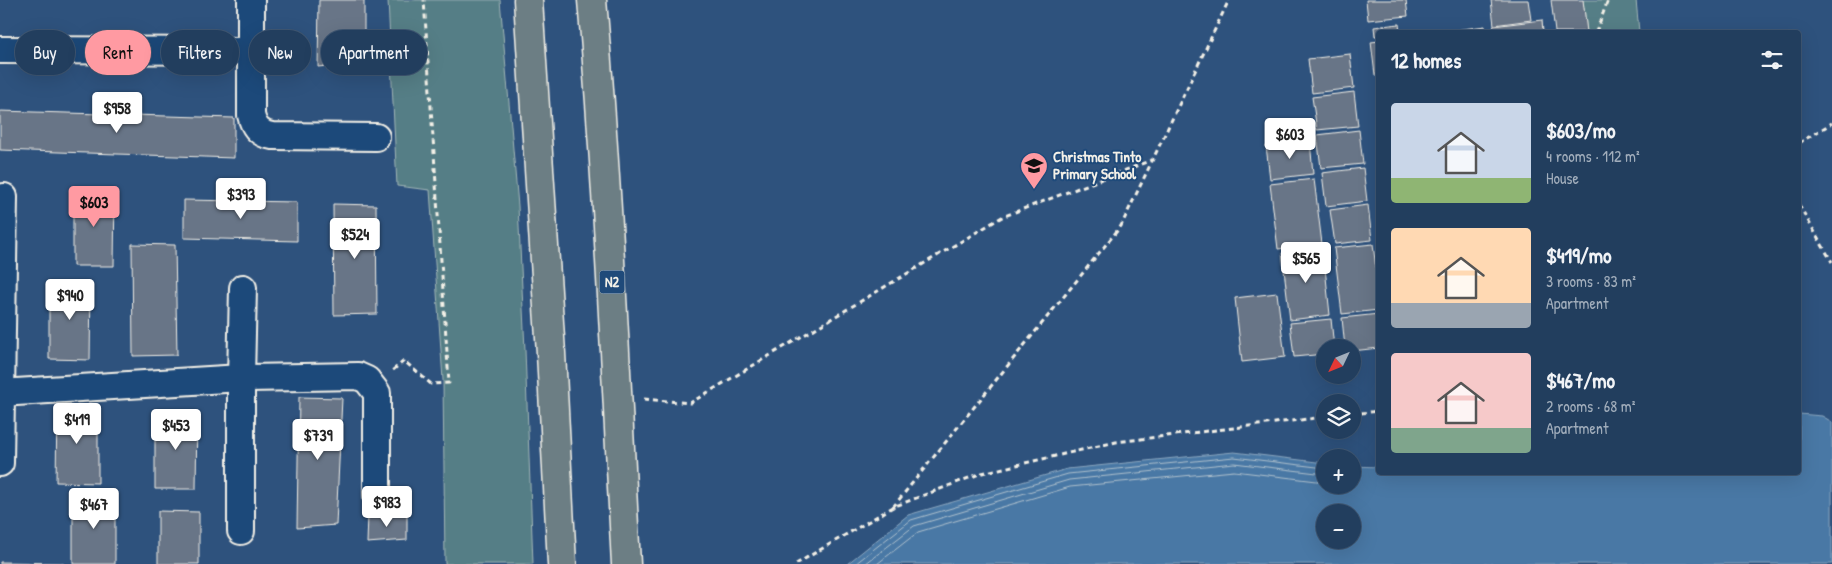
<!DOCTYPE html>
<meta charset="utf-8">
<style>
:root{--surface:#223e5e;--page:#2a4564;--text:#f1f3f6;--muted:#a2aebc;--line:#3f5773;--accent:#ff9aa2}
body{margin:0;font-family:"Patrick Hand",sans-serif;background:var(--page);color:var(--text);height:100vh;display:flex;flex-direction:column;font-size:19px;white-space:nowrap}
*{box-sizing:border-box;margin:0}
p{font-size:16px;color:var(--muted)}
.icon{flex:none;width:28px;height:28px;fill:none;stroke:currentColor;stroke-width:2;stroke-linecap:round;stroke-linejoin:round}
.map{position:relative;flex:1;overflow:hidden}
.drawer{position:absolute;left:1376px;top:30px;width:425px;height:445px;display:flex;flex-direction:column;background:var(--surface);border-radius:5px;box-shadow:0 5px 20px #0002,0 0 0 1px var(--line)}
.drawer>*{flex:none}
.top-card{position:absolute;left:15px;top:30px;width:475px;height:45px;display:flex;gap:10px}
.needle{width:32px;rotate:227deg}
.buttons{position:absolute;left:1316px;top:339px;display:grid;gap:10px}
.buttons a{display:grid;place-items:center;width:45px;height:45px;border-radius:50%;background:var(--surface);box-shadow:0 5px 20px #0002,0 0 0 1px var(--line);font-size:25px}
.price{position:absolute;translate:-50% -42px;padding:0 11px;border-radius:5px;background:#fff;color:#222;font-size:16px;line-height:32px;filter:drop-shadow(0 1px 2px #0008)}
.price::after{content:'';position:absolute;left:50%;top:30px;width:15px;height:11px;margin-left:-8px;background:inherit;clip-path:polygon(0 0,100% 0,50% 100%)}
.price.selected{background:var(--accent);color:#111}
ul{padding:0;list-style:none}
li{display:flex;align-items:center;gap:15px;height:125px;padding:0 15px}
li span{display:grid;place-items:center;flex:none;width:140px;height:100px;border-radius:5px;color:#555}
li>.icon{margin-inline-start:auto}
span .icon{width:60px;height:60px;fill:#fffc;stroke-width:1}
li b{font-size:21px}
h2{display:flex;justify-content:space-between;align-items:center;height:60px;padding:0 15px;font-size:21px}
.pill{padding:0 18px;border-radius:22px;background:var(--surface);box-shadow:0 5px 20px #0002,0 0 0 1px var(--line);font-size:18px;line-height:45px}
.pill.selected{background:var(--accent);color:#111}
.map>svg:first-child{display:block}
.green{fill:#557e86;stroke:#a4b8b7}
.water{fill:#4978a5;stroke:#8da8c0;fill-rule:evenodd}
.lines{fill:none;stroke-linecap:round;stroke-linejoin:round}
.shore{stroke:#b0c1cd;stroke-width:1}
.building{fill:#687487;stroke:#f4f1e8}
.street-casing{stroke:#f4f1e8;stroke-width:30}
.highway-casing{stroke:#f4f1e8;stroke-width:31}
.path{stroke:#f4f1e8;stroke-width:3;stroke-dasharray:5 4;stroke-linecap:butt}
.street{stroke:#1f4a7a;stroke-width:26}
.highway{stroke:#6c7e84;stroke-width:28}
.labels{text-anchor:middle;stroke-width:4;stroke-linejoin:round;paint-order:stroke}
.shield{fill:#1f4a7a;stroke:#b4bfc7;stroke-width:1}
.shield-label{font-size:14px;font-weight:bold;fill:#f4f1e8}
.poi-label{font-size:15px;font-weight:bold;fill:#f4f1e8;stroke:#1f4a7a;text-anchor:start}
</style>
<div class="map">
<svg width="1832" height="564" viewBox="0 0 1832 564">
<rect width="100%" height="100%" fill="#2e527d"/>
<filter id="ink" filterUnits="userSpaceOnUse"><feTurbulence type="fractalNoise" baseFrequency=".02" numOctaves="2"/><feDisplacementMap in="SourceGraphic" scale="10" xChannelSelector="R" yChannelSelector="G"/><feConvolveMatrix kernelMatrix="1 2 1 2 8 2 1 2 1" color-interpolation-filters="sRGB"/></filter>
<g filter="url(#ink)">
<g class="green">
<polygon points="388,0 500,0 518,206 525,350 533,564 445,564 443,380 430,190 397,186"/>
<polygon points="1583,0 1636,0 1639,32 1587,32"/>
</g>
<path class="water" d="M1799,414L1822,416L1832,422V564H847L908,515L1067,469L1234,452L1325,463V485H1352L1353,466L1379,467V472H1799ZM1325,512H1352V540H1325Z"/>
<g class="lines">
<g class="shore">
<polyline points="855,564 911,520 1068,474 1234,457 1325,468"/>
<polyline points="865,564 914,526 1069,480 1234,463 1325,474"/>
<polyline points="877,564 918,532 1070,487 1234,471 1325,482"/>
</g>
</g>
<g class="building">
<polygon points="319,0 364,0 364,62 318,67"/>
<polygon points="1366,0 1406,0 1408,16 1368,20"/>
<polygon points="1491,0 1528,0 1531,20 1494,25"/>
<polygon points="1551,0 1583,0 1587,32 1555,32"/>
<polygon points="1542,20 1543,32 1494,32 1493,26"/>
<polygon points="1399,24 1400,32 1379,32 1379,36 1375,36 1374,27"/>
<polygon points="1485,26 1486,32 1448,32 1448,31"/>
<polygon points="1379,41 1379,75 1375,75 1371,42"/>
<polygon points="1350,54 1354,88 1312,93 1308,59"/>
<polygon points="1354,92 1358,126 1317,130 1312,97"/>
<polygon points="0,111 234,118 234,158 0,150"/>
<polygon points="1359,130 1363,164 1321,168 1317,135"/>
<polygon points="1310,141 1313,174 1270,179 1266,146"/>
<polygon points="1363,168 1367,201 1326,206 1322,173"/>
<polygon points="1314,179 1322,244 1278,249 1270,184"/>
<polygon points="73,190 115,190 114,266 73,266"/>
<polygon points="184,200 297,202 297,241 184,238"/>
<polygon points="333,204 376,205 377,314 334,315"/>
<polygon points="1368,205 1372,240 1335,244 1330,210"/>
<polygon points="132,244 175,245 177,355 133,356"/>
<polygon points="1373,244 1379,294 1379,310 1342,314 1334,248"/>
<polygon points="1323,249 1330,315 1290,320 1282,253"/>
<polygon points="49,283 91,284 90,360 49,359"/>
<polygon points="1277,293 1285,357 1242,362 1235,298"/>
<polygon points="1379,314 1379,348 1352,351 1352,348 1345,348 1342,318"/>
<polygon points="1331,319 1334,348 1325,348 1325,354 1294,357 1290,323"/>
<polygon points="299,397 342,398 336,525 297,528"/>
<polygon points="57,406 98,407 98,483 56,482"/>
<polygon points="155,413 197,413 196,489 155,489"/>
<polygon points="73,495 115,496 115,564 73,564"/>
<polygon points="158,511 199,512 199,564 158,564"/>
<polygon points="407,513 407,540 367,543 368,515"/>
<polygon points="0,562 63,563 63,564 0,564"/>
</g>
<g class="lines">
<defs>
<g id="street">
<polyline points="0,50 251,51 251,0"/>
<path d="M251,51V115C254,128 260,134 272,136L376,137"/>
<polyline points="0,393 241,378 358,376 367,380 377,393 377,495"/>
<polyline points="0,463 4,197"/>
<polyline points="241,531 241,378 243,288"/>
</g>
<g id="highway">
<polyline points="528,0 551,353 562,564"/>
<path d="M592,0C608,188 616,376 626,564"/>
</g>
</defs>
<use href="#street" class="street-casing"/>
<use href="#highway" class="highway-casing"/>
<g class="path">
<polyline points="1596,32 1608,0"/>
<polyline points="1799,143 1832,123"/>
<polyline points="1799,205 1832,262"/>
<polyline points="393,370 404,361 431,384 449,383 424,0"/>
<polyline points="644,399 690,403 1002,217 1152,160"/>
<polyline points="1352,414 1379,411"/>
<polyline points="893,507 1121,226 1229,0"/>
<polyline points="796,564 893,507 982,473 1116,442 1325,417"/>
</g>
<use href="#street" class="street"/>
<use href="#highway" class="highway"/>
</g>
</g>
<defs>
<symbol id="school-pin" viewBox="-11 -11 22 30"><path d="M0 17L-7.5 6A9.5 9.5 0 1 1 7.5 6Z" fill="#ff9aa2" stroke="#1f4a7a"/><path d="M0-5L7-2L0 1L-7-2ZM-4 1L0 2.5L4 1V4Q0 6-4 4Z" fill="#111"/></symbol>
</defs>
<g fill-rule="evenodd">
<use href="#school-pin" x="1018" y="150" width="32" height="43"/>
</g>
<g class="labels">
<rect class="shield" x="599.5" y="270.5" width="25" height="23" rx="4"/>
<g class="shield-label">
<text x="612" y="287">N2</text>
</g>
<g class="poi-label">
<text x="1053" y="162">Christmas Tinto<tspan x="1053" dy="17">Primary School</tspan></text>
</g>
</g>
</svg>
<div class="buttons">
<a><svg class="needle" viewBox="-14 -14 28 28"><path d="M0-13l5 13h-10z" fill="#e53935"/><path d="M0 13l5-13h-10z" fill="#a2aebc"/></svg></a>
<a><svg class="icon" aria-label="layers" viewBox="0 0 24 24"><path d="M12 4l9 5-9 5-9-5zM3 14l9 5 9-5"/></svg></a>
<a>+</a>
<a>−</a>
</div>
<b class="price" style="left:117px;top:134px">$958</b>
<b class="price" style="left:1290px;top:160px">$603</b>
<b class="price" style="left:241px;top:220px">$393</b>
<b class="price selected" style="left:94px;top:228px">$603</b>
<b class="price" style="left:355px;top:260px">$524</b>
<b class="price" style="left:1306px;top:284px">$565</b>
<b class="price" style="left:70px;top:321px">$940</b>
<b class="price" style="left:77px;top:445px">$419</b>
<b class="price" style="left:176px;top:451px">$453</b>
<b class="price" style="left:318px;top:461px">$739</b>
<b class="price" style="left:387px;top:528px">$983</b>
<b class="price" style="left:94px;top:530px">$467</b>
<div class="top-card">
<a class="pill">Buy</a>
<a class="pill selected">Rent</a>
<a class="pill">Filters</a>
<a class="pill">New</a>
<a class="pill">Apartment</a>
</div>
<section class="drawer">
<h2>12 homes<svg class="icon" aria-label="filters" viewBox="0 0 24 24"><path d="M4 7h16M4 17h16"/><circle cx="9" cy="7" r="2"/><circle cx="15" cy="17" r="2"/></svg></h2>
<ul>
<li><span style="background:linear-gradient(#c9d6e8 75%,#8fb573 0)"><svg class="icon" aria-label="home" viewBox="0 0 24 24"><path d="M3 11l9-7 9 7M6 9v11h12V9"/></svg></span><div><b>$603/mo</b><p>4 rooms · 112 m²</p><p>House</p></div></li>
<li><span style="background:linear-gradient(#ffd9b3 75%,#9aa5b1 0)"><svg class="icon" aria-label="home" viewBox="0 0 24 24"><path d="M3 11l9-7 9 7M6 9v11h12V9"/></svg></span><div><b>$419/mo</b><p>3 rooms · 83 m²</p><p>Apartment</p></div></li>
<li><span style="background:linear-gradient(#f6c9c9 75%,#7fa58c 0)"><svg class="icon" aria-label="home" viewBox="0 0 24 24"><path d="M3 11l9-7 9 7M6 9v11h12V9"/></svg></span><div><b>$467/mo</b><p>2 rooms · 68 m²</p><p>Apartment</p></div></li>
</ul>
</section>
</div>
